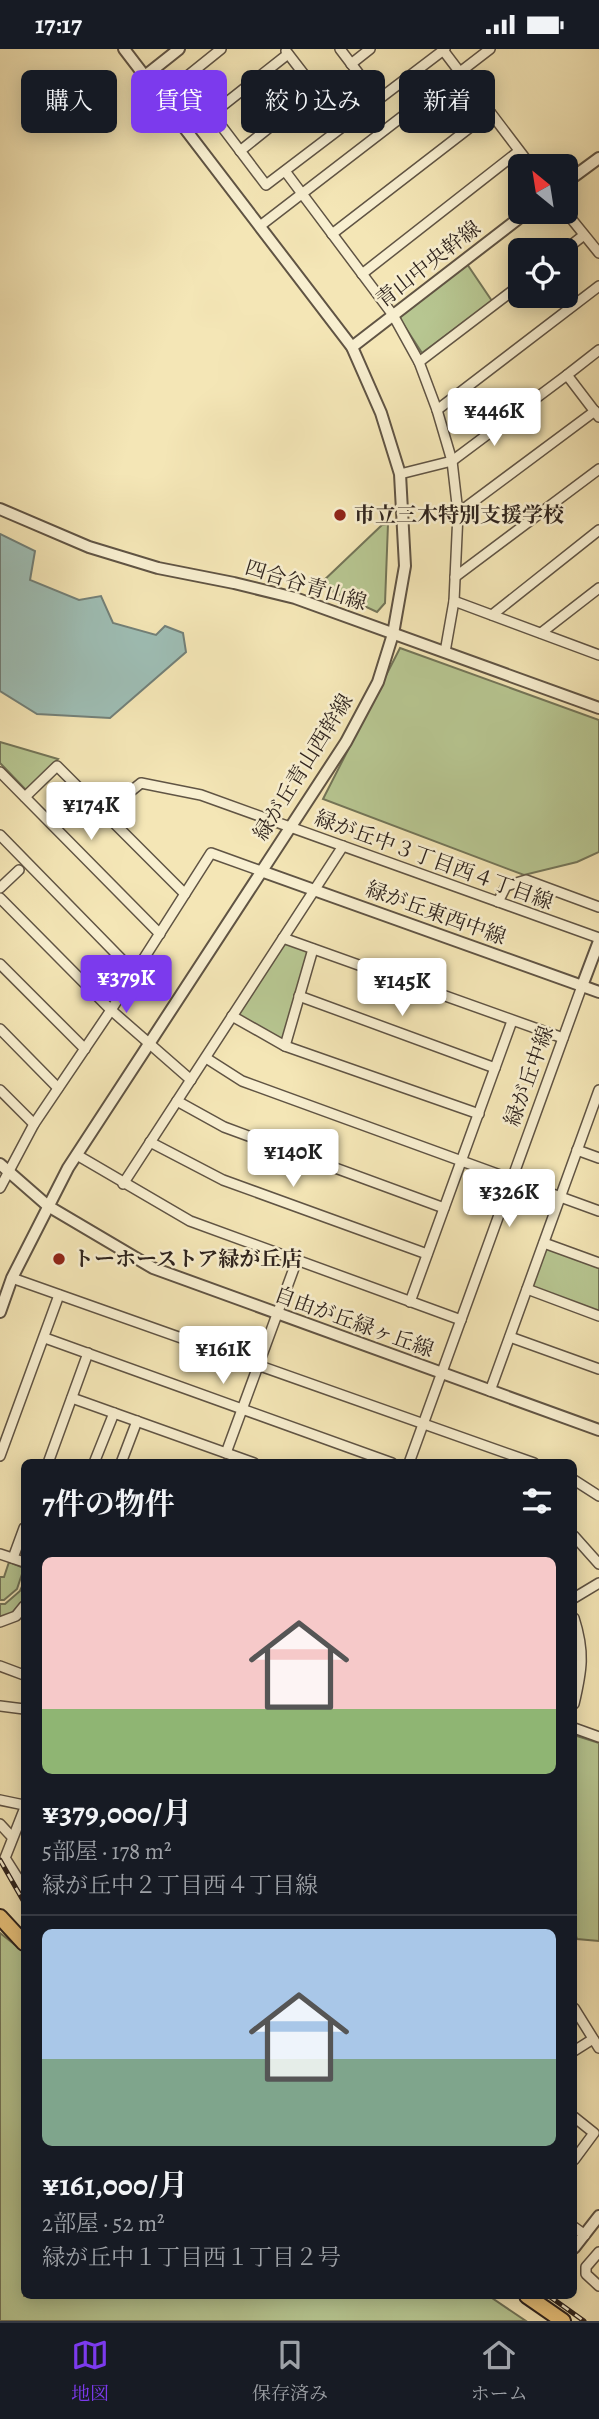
<!DOCTYPE html>
<html lang="ja">
<meta charset="utf-8">
<style>
:root{--surface:#171b24;--page:#20242c;--text:#f1f3f6;--muted:#9ea1a6;--line:#363941;--accent:#7c3aed}
body{margin:0;font-family:Alegreya,"Noto Serif JP",serif;background:var(--page);color:var(--text);height:100vh;display:flex;flex-direction:column;font-size:26px;white-space:nowrap}
*{box-sizing:border-box;margin:0}
p{font-size:23px;color:var(--muted)}
.icon{flex:none;width:38px;height:38px;fill:none;stroke:currentColor;stroke-width:2;stroke-linecap:round;stroke-linejoin:round}
.map{position:relative;flex:1;overflow:hidden}
.sheet{position:absolute;left:21px;top:1410px;width:556px;height:840px;display:flex;flex-direction:column;background:var(--surface);border-radius:10px;box-shadow:0 4px 18px #0003}
.sheet>*{flex:none}
.top-card{position:absolute;left:21px;top:21px;width:558px;height:63px;display:flex;gap:14px}
.needle{width:46px;rotate:330deg}
.tools{position:absolute;left:508px;top:105px;display:grid;gap:14px}
.tools a{display:grid;place-items:center;width:70px;height:70px;border-radius:10px;background:var(--surface);box-shadow:0 4px 18px #0003;font-size:35px}
.price{position:absolute;translate:-50% -60px;padding:0 16px;border-radius:7px;background:#fff;color:#222;font-size:23px;line-height:46px;filter:drop-shadow(0 2px 4px #0008)}
.price::after{content:'';position:absolute;left:50%;top:42px;width:21px;height:16px;margin-left:-10px;background:inherit;clip-path:polygon(0 0,100% 0,50% 100%)}
.price.current{background:var(--accent);color:#fff}
ul{padding:0;list-style:none}
li{display:grid;align-content:center;gap:14px;height:371px;padding:0 21px}
li+li{border-top:2px solid var(--line)}
li span{display:grid;place-items:center;height:217px;border-radius:10px;color:#555}
li>.icon{margin-inline-start:auto}
span .icon{width:126px;height:126px;fill:#fffc;stroke-width:1}
li b{font-size:30px}
h2{display:flex;justify-content:space-between;align-items:center;height:84px;padding:0 21px;font-size:30px}
.chip{padding:0 24px;border-radius:10px;background:var(--surface);box-shadow:0 4px 18px #0003;font-size:24px;line-height:63px}
.chip.current{background:var(--accent);color:#fff}
.status{display:flex;justify-content:space-between;align-items:center;height:49px;padding:0 35px;background:var(--surface);direction:ltr}
.status svg{height:19px;fill:currentColor}
.tabs{display:flex;justify-content:space-around;align-items:center;height:98px;border-top:2px solid var(--line);background:var(--surface);font-size:19px;color:var(--muted)}
.tabs a{display:grid;justify-items:center;gap:4px}
.tabs .current{color:var(--accent)}
.map>svg:first-child{display:block}
.green{fill:#b7c691;stroke:#737558;stroke-width:2}
.water{fill:#9ebeb5;stroke:#728079;stroke-width:2}
.lines{fill:none;stroke-linecap:round;stroke-linejoin:round}
.minor-casing{stroke:#605444;stroke-width:12}
.tertiary-casing{stroke:#605444;stroke-width:14}
.primary-casing{stroke:#2f241e;stroke-width:18}
.minor{stroke:#f8efd0;stroke-width:9}
.tertiary{stroke:#f8efd0;stroke-width:10}
.primary{stroke:#eac37b;stroke-width:14}
.rail-casing{stroke:#2f241e;stroke-width:5}
.rail{stroke:#f8efd0;stroke-width:2.5;stroke-dasharray:8;stroke-linecap:butt}
.poi-dot{fill:#8f2418;stroke:#f8efd0;stroke-width:2.5}
.labels{text-anchor:middle;stroke-width:5;stroke-linejoin:round;paint-order:stroke}
.street-label{font-size:21px;fill:#2f241e;stroke:#f8efd0}
.poi-label{font-size:21px;font-weight:bold;fill:#2f241e;stroke:#f8efd0;text-anchor:start}
</style>
<div class="status"><b>17:17</b><svg viewBox="0 0 49 12"><path d="M0 12V9h3v3zM5 12V6h3v6zM10 12V3h3v9zM15 12V0h3v12zM26 1h20v11H26zM47 4h2v5h-2z"/></svg></div>
<div class="map">
<svg width="599" height="2272" viewBox="0 0 599 2272">
<rect width="100%" height="100%" fill="#f4e6b6"/>
<filter id="stains"><feTurbulence type="fractalNoise" baseFrequency=".00286" numOctaves="4"/><feColorMatrix values="0 0 0 0 .2 0 0 0 0 .09 0 0 0 0 .02 0 0 0 .5 -.17"/></filter>
<radialGradient id="worn" r=".72"><stop offset=".6" stop-color="#630" stop-opacity="0"/><stop offset="1" stop-color="#630" stop-opacity=".3"/></radialGradient>
<g class="green">
<polygon points="467,215 492,252 422,304 398,267"/>
<polygon points="388,475 385,554 377,563 319,536 382,476"/>
<polygon points="400,599 599,671 599,803 577,813 524,826 323,750"/>
<polygon points="0,693 58,710 26,741 0,714"/>
<polygon points="287,894 308,900 310,904 285,988 281,990 240,968 238,965 283,895"/>
<polygon points="544,1194 599,1214 599,1267 527,1240"/>
<polygon points="9,1513 24,1519 17,1540 4,1551 0,1551 0,1528 4,1528"/>
<polygon points="24,1533 24,1551 11,1565 0,1568 0,1555 5,1555 20,1542"/>
<polygon points="574,1686 599,1694 599,1892 577,1890 574,1881"/>
<polygon points="0,1884 24,1903 24,2247 489,2247 526,2272 0,2272"/>
</g>
<polygon class="water" points="0,485 35,502 30,531 79,551 101,547 113,574 156,586 165,577 183,584 186,603 110,669 37,665 0,642"/>
<g class="lines">
<defs>
<g id="minor">
<polyline points="221,0 185,29 266,136 445,0"/>
<polyline points="340,0 378,50"/>
<polyline points="443,1 531,117"/>
<polyline points="286,2 343,76"/>
<polyline points="351,15 370,0"/>
<polyline points="212,65 288,5"/>
<polyline points="240,102 316,41"/>
<polyline points="285,122 393,266 419,313 437,361 452,412 458,464 454,552 445,603"/>
<polyline points="565,162 599,204"/>
<polyline points="260,177 490,0"/>
<polyline points="332,185 490,63"/>
<polyline points="565,201 584,186"/>
<polyline points="362,225 519,102"/>
<polyline points="599,301 567,326 599,368"/>
<polyline points="419,313 520,236"/>
<polyline points="437,361 599,237"/>
<polyline points="400,425 452,412 567,326"/>
<polyline points="458,464 595,362"/>
<polyline points="455,528 599,420"/>
<polyline points="454,552 599,606"/>
<polyline points="492,566 599,481"/>
<polyline points="541,584 599,539"/>
<polyline points="0,723 160,885"/>
<polyline points="25,748 57,717 185,845"/>
<polyline points="104,764 141,734 201,746 599,889"/>
<polyline points="0,786 135,924"/>
<polyline points="0,839 19,821"/>
<polyline points="0,849 111,961 191,1031"/>
<polyline points="498,853 506,837 526,831 599,858"/>
<polyline points="283,889 563,989"/>
<polyline points="0,915 85,1000"/>
<polyline points="299,947 495,1019"/>
<polyline points="232,967 285,997 479,1065"/>
<polyline points="0,980 58,1039"/>
<polyline points="285,997 313,900"/>
<polyline points="206,1009 242,1032 599,1162"/>
<polyline points="0,1041 34,1075"/>
<polyline points="177,1052 224,1078 444,1159"/>
<polyline points="150,1093 223,1131 427,1205"/>
<polyline points="577,1101 599,1109"/>
<polyline points="77,1106 190,1172 461,1271"/>
<polyline points="123,1135 343,797"/>
<polyline points="0,1139 34,1075 111,961 211,804 261,822"/>
<polyline points="544,1194 599,1214"/>
<polyline points="12,1229 534,1414"/>
<polyline points="527,1240 599,1267"/>
<polyline points="410,1253 512,972"/>
<polyline points="510,1288 599,1320"/>
<polyline points="45,1289 392,1414"/>
<polyline points="490,1342 599,1041"/>
<polyline points="72,1349 254,1414"/>
<polyline points="226,1404 297,1211"/>
<polyline points="0,1407 59,1246"/>
<polyline points="48,1414 88,1304"/>
<polyline points="94,1414 114,1364"/>
<polyline points="121,1414 137,1372"/>
<polyline points="409,1414 582,937"/>
<polyline points="574,1431 599,1447"/>
<polyline points="574,1487 599,1515"/>
<polyline points="0,1505 24,1513"/>
<polyline points="13,1509 24,1479"/>
<polyline points="574,1549 599,1534"/>
<path d="M574,1569C585,1603 582,1621 574,1655"/>
<polyline points="0,1573 16,1567 24,1557"/>
<polyline points="0,1617 24,1626"/>
<polyline points="0,1657 24,1660"/>
<polyline points="574,1679 599,1688"/>
<polyline points="0,1751 24,1756"/>
<polyline points="24,1761 5,1809 24,1839"/>
<polyline points="0,1775 12,1788"/>
<polyline points="574,1959 599,1999"/>
<polyline points="574,2002 593,1990"/>
<polyline points="574,2068 594,2084 574,2111"/>
<polyline points="574,2178 585,2186"/>
<polyline points="599,2203 586,2218 586,2225 599,2237"/>
</g>
<g id="tertiary">
<polyline points="145,27 179,0"/>
<polyline points="565,134 599,109"/>
<polyline points="352,298 527,163"/>
<polyline points="0,460 89,498 158,519 234,534 295,549 599,659"/>
<polyline points="261,822 599,943"/>
<polyline points="582,937 599,892"/>
<polyline points="0,1115 48,1157 153,1219 599,1381"/>
<polyline points="0,1263 12,1229 68,1119 346,693 378,633 393,585 405,517 400,425 381,364 352,298 124,0"/>
<polyline points="574,2199 599,2167"/>
</g>
<g id="primary">
<polyline points="0,1868 24,1894"/>
<polyline points="527,2247 563,2272"/>
</g>
</defs>
<use href="#minor" class="minor-casing"/>
<use href="#tertiary" class="tertiary-casing"/>
<use href="#primary" class="primary-casing"/>
<use href="#minor" class="minor"/>
<use href="#tertiary" class="tertiary"/>
<use href="#primary" class="primary"/>
<defs>
<g id="rail">
<polyline points="0,1811 24,1853"/>
<polyline points="549,2247 584,2272"/>
</g>
</defs>
<use href="#rail" class="rail-casing"/>
<use href="#rail" class="rail"/>
</g>
<g class="poi-dot">
<circle cx="340" cy="466" r="7"/>
<circle cx="59" cy="1210" r="7"/>
</g>
<g class="labels">
<g class="street-label">
<text transform="translate(428 215) rotate(-38)" y="7">青山中央幹線</text>
<text transform="translate(306 536) rotate(17)" y="7">四合谷青山線</text>
<text transform="translate(303 718) rotate(-58)" y="7">緑が丘青山西幹線</text>
<text transform="translate(434 811) rotate(20)" y="7">緑が丘中３丁目西４丁目線</text>
<text transform="translate(436 864) rotate(20)" y="7">緑が丘東西中線</text>
<text transform="translate(529 1027) rotate(-70)" y="7">緑が丘中線</text>
<text transform="translate(354 1273) rotate(20)" y="7">自由が丘緑ヶ丘線</text>
</g>
<g class="poi-label">
<text x="354" y="473">市立三木特別支援学校</text>
<text x="73" y="1217">トーホーストア緑が丘店</text>
</g>
</g>
<rect width="100%" height="100%" filter="url(#stains)"/>
<rect width="100%" height="100%" fill="url(#worn)"/>
</svg>
<div class="tools">
<a><svg class="needle" viewBox="-14 -14 28 28"><path d="M0-13l5 13h-10z" fill="#e53935"/><path d="M0 13l5-13h-10z" fill="#9ea1a6"/></svg></a>
<a><svg class="icon" aria-label="locate" viewBox="0 0 24 24"><circle cx="12" cy="12" r="6"/><path d="M12 2v4M12 18v4M2 12h4M18 12h4"/></svg></a>
</div>
<b class="price" style="left:494px;top:399px">¥446K</b>
<b class="price" style="left:91px;top:793px">¥174K</b>
<b class="price current" style="left:126px;top:966px">¥379K</b>
<b class="price" style="left:402px;top:969px">¥145K</b>
<b class="price" style="left:293px;top:1140px">¥140K</b>
<b class="price" style="left:509px;top:1180px">¥326K</b>
<b class="price" style="left:223px;top:1337px">¥161K</b>
<div class="top-card">
<a class="chip">購入</a>
<a class="chip current">賃貸</a>
<a class="chip">絞り込み</a>
<a class="chip">新着</a>
</div>
<section class="sheet">
<h2>7件の物件<svg class="icon" aria-label="filters" viewBox="0 0 24 24"><path d="M4 7h16M4 17h16"/><circle cx="9" cy="7" r="2"/><circle cx="15" cy="17" r="2"/></svg></h2>
<ul>
<li><span style="background:linear-gradient(#f6c9c9 70%,#8fb573 0)"><svg class="icon" aria-label="home" viewBox="0 0 24 24"><path d="M3 11l9-7 9 7M6 9v11h12V9"/></svg></span><div><b>¥379,000/月</b><p>5部屋 · 178 m²</p><p>緑が丘中２丁目西４丁目線</p></div></li>
<li><span style="background:linear-gradient(#a9c7e8 60%,#7fa58c 0)"><svg class="icon" aria-label="home" viewBox="0 0 24 24"><path d="M3 11l9-7 9 7M6 9v11h12V9"/></svg></span><div><b>¥161,000/月</b><p>2部屋 · 52 m²</p><p>緑が丘中１丁目西１丁目２号</p></div></li>
</ul>
</section>
</div>
<nav class="tabs">
<a class="current"><svg class="icon" aria-label="map" viewBox="0 0 24 24"><path d="M3 6l6-2 6 2 6-2v14l-6 2-6-2-6 2zM9 4v14M15 6v14"/></svg>地図</a>
<a><svg class="icon" aria-label="saved" viewBox="0 0 24 24"><path d="M7 4h10v16l-5-4-5 4z"/></svg>保存済み</a>
<a><svg class="icon" aria-label="home" viewBox="0 0 24 24"><path d="M3 11l9-7 9 7M6 9v11h12V9"/></svg>ホーム</a>
</nav>
